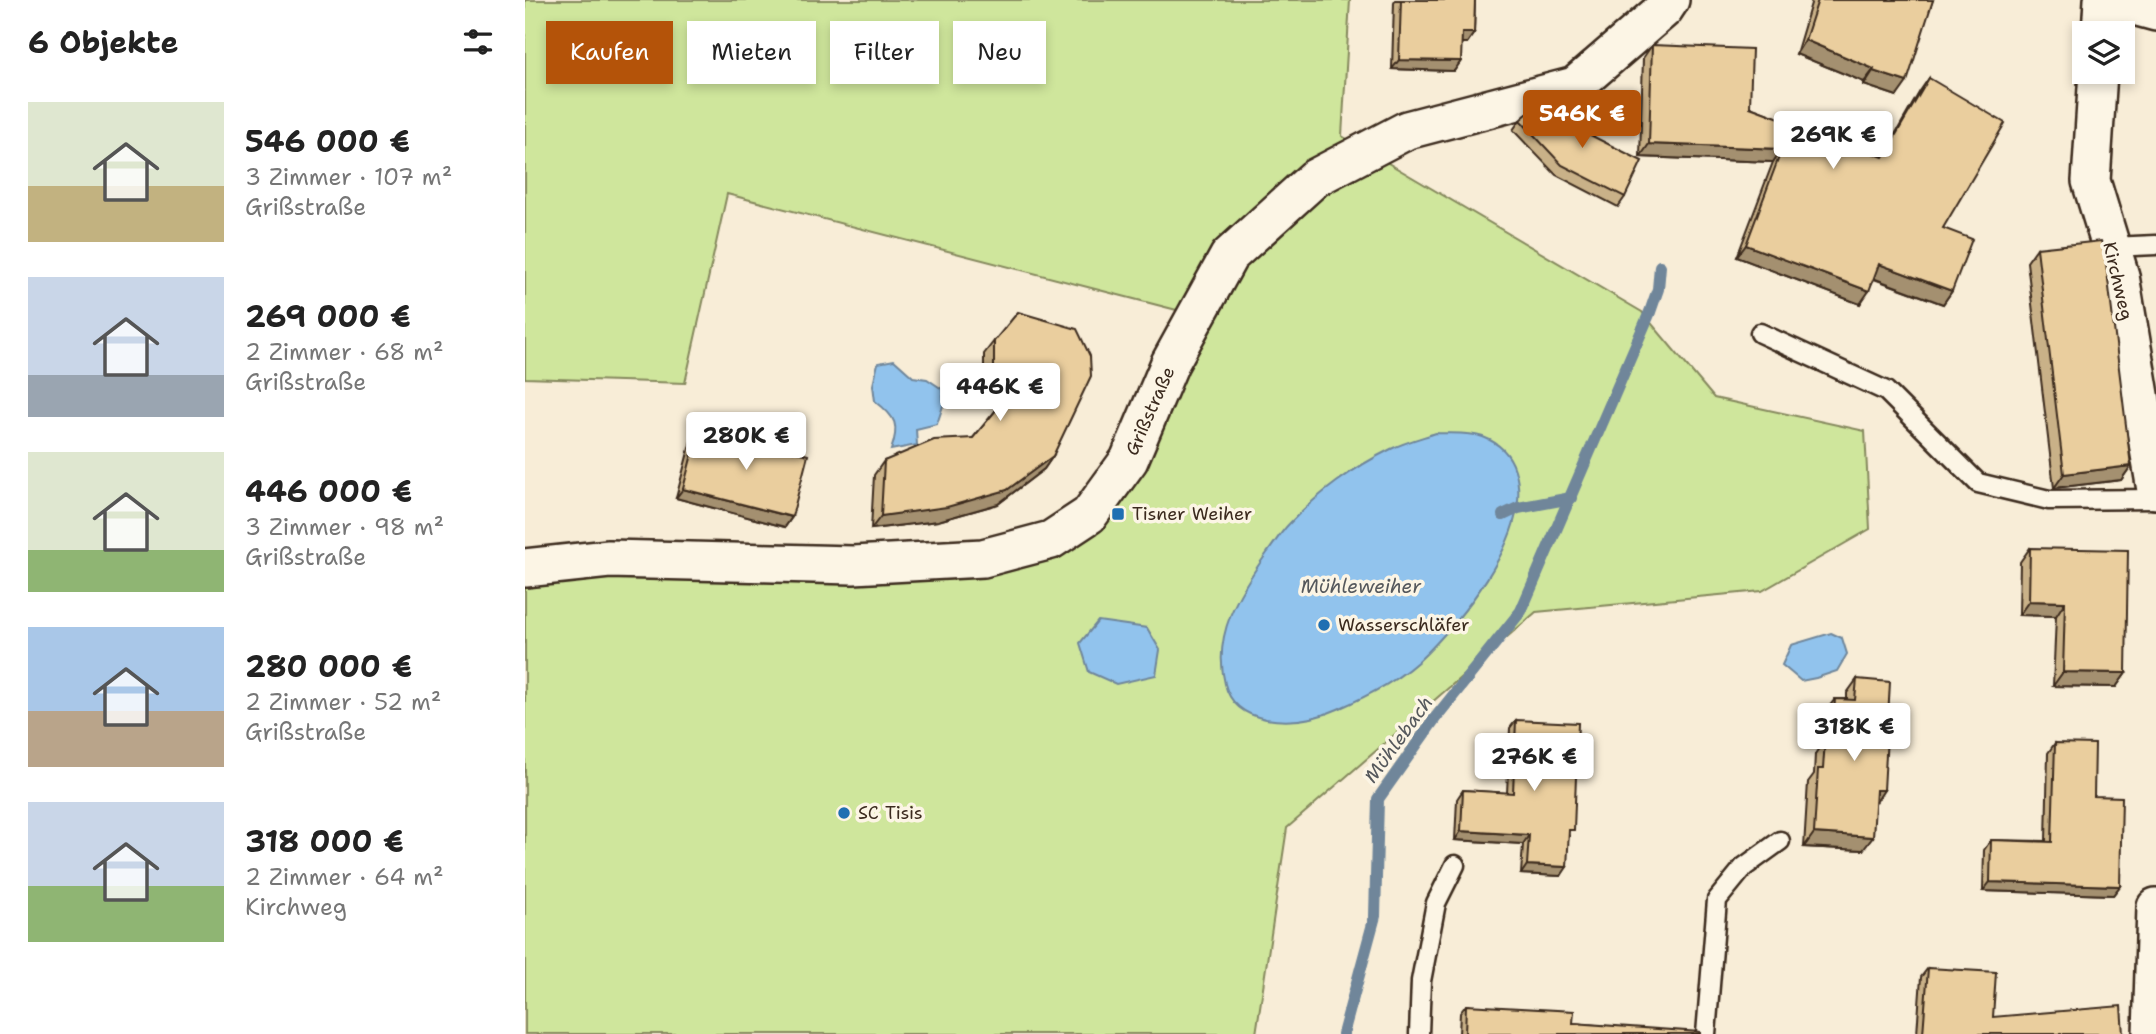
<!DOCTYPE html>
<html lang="de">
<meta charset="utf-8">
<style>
:root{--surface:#fff;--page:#f2f2f2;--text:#222;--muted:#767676;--accent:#b45309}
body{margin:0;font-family:"Shantell Sans",sans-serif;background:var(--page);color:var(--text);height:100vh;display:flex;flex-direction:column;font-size:26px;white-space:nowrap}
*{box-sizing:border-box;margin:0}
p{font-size:23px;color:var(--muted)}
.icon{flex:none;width:38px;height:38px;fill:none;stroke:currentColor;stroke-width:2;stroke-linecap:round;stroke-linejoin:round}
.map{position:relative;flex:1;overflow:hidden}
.drawer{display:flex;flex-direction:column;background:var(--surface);width:525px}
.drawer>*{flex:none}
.guide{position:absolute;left:21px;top:21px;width:665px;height:63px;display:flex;gap:14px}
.tools{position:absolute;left:1547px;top:21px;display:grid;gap:14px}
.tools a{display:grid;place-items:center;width:63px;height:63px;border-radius:0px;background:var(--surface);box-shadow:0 4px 10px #0003;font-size:35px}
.price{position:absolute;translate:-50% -60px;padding:0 16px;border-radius:7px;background:#fff;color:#222;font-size:23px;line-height:46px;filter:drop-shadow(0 2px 4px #0008)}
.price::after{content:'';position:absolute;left:50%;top:42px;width:21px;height:16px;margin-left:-10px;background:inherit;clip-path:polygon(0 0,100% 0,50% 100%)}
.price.current{background:var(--accent);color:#fff}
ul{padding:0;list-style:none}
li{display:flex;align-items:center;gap:21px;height:175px;padding:0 28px}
li span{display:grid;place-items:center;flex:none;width:196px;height:140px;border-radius:0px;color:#555}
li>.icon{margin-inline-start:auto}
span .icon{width:84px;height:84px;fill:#fffc;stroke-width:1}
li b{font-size:30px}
h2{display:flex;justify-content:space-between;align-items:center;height:84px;padding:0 28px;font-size:30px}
.tag{padding:0 24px;border-radius:0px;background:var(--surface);box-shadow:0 4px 10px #0003;font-size:24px;line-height:63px}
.tag.current{background:var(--accent);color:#fff}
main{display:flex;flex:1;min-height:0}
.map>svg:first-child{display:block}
.green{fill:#cfe69c;stroke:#85885d;stroke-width:2}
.water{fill:#91c3ed;stroke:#6f869a;stroke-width:2}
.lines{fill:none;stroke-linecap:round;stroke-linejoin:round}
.stream{stroke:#6f869a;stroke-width:12}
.service-casing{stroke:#3b2a1e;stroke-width:23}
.minor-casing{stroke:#3b2a1e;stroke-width:42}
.service{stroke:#fcf5e5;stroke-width:18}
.minor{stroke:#fcf5e5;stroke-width:37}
.wall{fill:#c9b188;stroke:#3b2a1e;stroke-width:2}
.shaded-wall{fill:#a4906f;stroke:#3b2a1e;stroke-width:2}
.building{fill:#eace9e;stroke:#3b2a1e;stroke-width:2}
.poi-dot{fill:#1f6fb2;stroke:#fcf5e5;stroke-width:2.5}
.labels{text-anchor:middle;stroke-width:7;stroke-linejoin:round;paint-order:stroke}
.street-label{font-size:18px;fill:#3b2a1e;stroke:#fcf5e5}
.poi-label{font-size:18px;fill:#3b2a1e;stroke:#fcf5e5;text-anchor:start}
.water-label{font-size:19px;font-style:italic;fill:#55585c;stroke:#fcf5e5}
</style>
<main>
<section class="drawer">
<h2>6 Objekte<svg class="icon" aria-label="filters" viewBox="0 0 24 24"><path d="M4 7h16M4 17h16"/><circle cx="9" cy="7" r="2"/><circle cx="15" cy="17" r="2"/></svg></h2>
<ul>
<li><span style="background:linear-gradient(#dfe7d0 60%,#c2b280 0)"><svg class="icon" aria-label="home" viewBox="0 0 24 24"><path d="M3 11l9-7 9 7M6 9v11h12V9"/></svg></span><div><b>546 000 €</b><p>3 Zimmer · 107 m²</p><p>Grißstraße</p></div></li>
<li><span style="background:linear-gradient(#c9d6e8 70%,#9aa5b1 0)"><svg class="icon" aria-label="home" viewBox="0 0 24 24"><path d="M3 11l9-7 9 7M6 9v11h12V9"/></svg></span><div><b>269 000 €</b><p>2 Zimmer · 68 m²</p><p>Grißstraße</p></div></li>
<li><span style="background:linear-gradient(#dfe7d0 70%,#8fb573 0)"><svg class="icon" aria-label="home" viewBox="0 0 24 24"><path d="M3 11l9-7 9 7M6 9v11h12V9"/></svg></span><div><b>446 000 €</b><p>3 Zimmer · 98 m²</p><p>Grißstraße</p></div></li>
<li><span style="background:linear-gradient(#a9c7e8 60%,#b9a48a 0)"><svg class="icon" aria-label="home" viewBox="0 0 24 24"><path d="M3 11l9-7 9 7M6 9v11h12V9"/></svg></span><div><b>280 000 €</b><p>2 Zimmer · 52 m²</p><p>Grißstraße</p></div></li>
<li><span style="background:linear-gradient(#c9d6e8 60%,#8fb573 0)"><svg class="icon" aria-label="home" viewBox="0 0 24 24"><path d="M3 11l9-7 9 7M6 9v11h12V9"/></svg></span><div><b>318 000 €</b><p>2 Zimmer · 64 m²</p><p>Kirchweg</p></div></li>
</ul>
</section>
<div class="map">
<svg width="1631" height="1034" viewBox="0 0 1631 1034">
<rect width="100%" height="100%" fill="#f8edd7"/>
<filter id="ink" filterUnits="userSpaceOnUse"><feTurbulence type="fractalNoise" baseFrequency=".0143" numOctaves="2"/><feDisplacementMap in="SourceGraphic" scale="14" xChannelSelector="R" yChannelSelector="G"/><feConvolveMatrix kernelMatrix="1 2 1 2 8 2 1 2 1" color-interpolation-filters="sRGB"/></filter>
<g filter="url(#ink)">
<polygon class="green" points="0,0 825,0 817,136 1117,312 1189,398 1340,431 1345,529 1237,591 1011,612 762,828 731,1034 0,1034 0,569 459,564 564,510 667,314 202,194 160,383 0,378"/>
<g class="water">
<path d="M369,360L388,377L402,379L417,389L419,403L412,424L391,429L392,445L366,450C375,425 371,417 350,401L348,385L353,363Z"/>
<path d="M911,433C926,434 944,432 958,437C974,443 985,454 990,470C1009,530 942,612 902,653C878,678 845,695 813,709C791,719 765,723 741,719C721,715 705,705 700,684C687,635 714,592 742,553C749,544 756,532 764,524C792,494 829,467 866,449C880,442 896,438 911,433Z"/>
<polygon points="573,621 622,628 635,650 631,675 591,684 564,672 555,643"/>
<polygon points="1306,633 1317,638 1322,654 1312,671 1291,678 1276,681 1257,665 1266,645"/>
</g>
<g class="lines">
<g class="stream">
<polyline points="978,515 993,508 1046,498"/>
<polyline points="818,1034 850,916 853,799 911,717 996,611 1125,312 1133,289 1135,266"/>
</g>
<defs>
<g id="service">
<polyline points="1586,247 1631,245"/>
<polyline points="1235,333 1361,391 1453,483 1524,500 1631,499"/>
<polyline points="894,1034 896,981 911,903 930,865"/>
<polyline points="1181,1034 1192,900 1219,867 1255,841"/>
</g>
<g id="minor">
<polyline points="1587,0 1631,12"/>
<polyline points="1576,33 1578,0"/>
<polyline points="1573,72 1566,181 1595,276 1631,490"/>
<polyline points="0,568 84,559 328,565 458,558 526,540 564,515 604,460 645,363 704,256 790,178 882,130 1050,86 1139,9 1145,0"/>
<polyline points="1627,1034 1631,907"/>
</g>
</defs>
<use href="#service" class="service-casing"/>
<use href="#minor" class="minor-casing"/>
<use href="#service" class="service"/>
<use href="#minor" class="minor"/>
</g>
<g class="wall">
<polygon points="870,0 950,0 949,33 942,43 936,43 936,61 929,71 867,69 869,2"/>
<polygon points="1287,0 1408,0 1372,96 1339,85 1339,82 1271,54"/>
<polygon points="1127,45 1225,107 1357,157 1395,91 1404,78 1418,228 1427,291 1418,304 1349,279 1335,304 1212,257 1248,162 1115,157 1118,58"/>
<polygon points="995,120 1061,133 1100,197 1093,207 1031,175 988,130"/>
<polygon points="1512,248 1606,466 1596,480 1529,488 1502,262"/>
<polygon points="469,341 528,456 519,469 473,504 413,521 346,529 349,475 359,461 448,438 472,409 459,388 459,354"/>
<polygon points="174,427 267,517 260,527 151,498 167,437"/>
<polygon points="1505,548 1601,673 1591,687 1528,686 1531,616 1494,615 1495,562"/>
<polygon points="1332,679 1350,803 1338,850 1279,847 1283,782 1289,774 1290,754 1298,742 1300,712 1310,699 1322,699 1322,693"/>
<polygon points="991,720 1044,836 1036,876 996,874 998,844 930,840 932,799 938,790 982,793 985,728"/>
<polygon points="1530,743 1569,796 1595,886 1588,895 1458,891 1459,850 1466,840 1521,841 1523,753"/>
<polygon points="1403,968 1468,1017 1598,1034 1392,1034 1396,977"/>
<polygon points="941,1005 1048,1023 1175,1034 934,1034 935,1013"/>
</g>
<g class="shaded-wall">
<polygon points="937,33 949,33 942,43 930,43"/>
<polygon points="1280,40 1349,69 1339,82 1271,54"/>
<polygon points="874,60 936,61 929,71 867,69"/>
<polygon points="1348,71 1382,82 1372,96 1339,85"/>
<polygon points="1124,144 1257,149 1248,162 1115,157"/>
<polygon points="1221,245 1344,291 1335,304 1212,257"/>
<polygon points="1354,264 1427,291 1418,304 1345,277"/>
<polygon points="528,456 519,469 473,504 413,521 346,529 356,516"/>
<polygon points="1606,466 1596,480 1529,488 1539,474"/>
<polygon points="158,489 267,517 260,527 151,498"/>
<polygon points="1504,601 1540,602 1531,616 1494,615"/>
<polygon points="1538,672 1601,673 1591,687 1528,686"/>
<polygon points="1351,790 1359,790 1350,804"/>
<polygon points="936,831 1004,835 998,844 930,840"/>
<polygon points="1289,833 1348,837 1338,850 1279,847"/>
<polygon points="1002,865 1042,867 1036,876 996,874"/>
<polygon points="1465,882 1595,886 1588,895 1458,891"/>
</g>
<g class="building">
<polygon points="876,0 950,0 949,33 937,33 936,61 874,60"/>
<polygon points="1293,0 1408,0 1382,82 1348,71 1349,69 1280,40"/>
<polygon points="1127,45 1227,49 1225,107 1358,157 1404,78 1480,123 1418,228 1447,239 1427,291 1354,264 1344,291 1221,245 1257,149 1124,144"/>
<polygon points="1033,104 1061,133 1117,161 1100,197 1037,165 995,120 1004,112"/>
<polygon points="1576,241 1580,255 1606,466 1539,474 1512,248"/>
<polygon points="493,312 552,329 565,356 566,376 528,456 482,490 422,507 356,516 359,461 409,440 448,438 482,397 469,374 469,341"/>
<polygon points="174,427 283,455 267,517 158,489"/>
<polygon points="1505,548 1603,550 1601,673 1538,672 1540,602 1504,601"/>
<polygon points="1332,679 1365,682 1359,790 1351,790 1348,837 1289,833 1293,769 1298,769 1300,740 1307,740 1310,699 1330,700"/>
<polygon points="991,720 1053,723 1049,830 1044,830 1042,867 1002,865 1004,835 936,831 938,790 988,793"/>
<polygon points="1530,743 1570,744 1569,796 1597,797 1595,886 1465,882 1466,840 1527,842"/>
<polygon points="1403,968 1471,972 1468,1017 1596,1006 1598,1034 1398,1034"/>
<polygon points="941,1005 1049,1011 1048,1023 1175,1032 1175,1034 940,1034"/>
</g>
</g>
<g class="poi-dot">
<rect x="586" y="507" width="14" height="14" rx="3.5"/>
<circle cx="799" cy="625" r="7"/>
<circle cx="319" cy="813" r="7"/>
</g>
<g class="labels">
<g class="street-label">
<text transform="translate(1593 281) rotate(77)" y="6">Kirchweg</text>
<text transform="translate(625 411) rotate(-66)" y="6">Grißstraße</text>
</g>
<g class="poi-label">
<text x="607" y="520">Tisner Weiher</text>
<text x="813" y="631">Wasserschläfer</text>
<text x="333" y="819">SC Tisis</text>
</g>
<g class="water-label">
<text x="836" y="593">Mühleweiher</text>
<text transform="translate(873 739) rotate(-54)" y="7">Mühlebach</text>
</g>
</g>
</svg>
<div class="tools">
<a><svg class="icon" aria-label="layers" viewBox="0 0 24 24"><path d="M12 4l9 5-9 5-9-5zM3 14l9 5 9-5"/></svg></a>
</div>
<b class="price current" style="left:1057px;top:150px">546K €</b>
<b class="price" style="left:1308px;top:171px">269K €</b>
<b class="price" style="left:475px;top:423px">446K €</b>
<b class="price" style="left:221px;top:472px">280K €</b>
<b class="price" style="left:1329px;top:763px">318K €</b>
<b class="price" style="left:1009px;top:793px">276K €</b>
<div class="guide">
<a class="tag current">Kaufen</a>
<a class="tag">Mieten</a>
<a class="tag">Filter</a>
<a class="tag">Neu</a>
</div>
</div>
</main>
